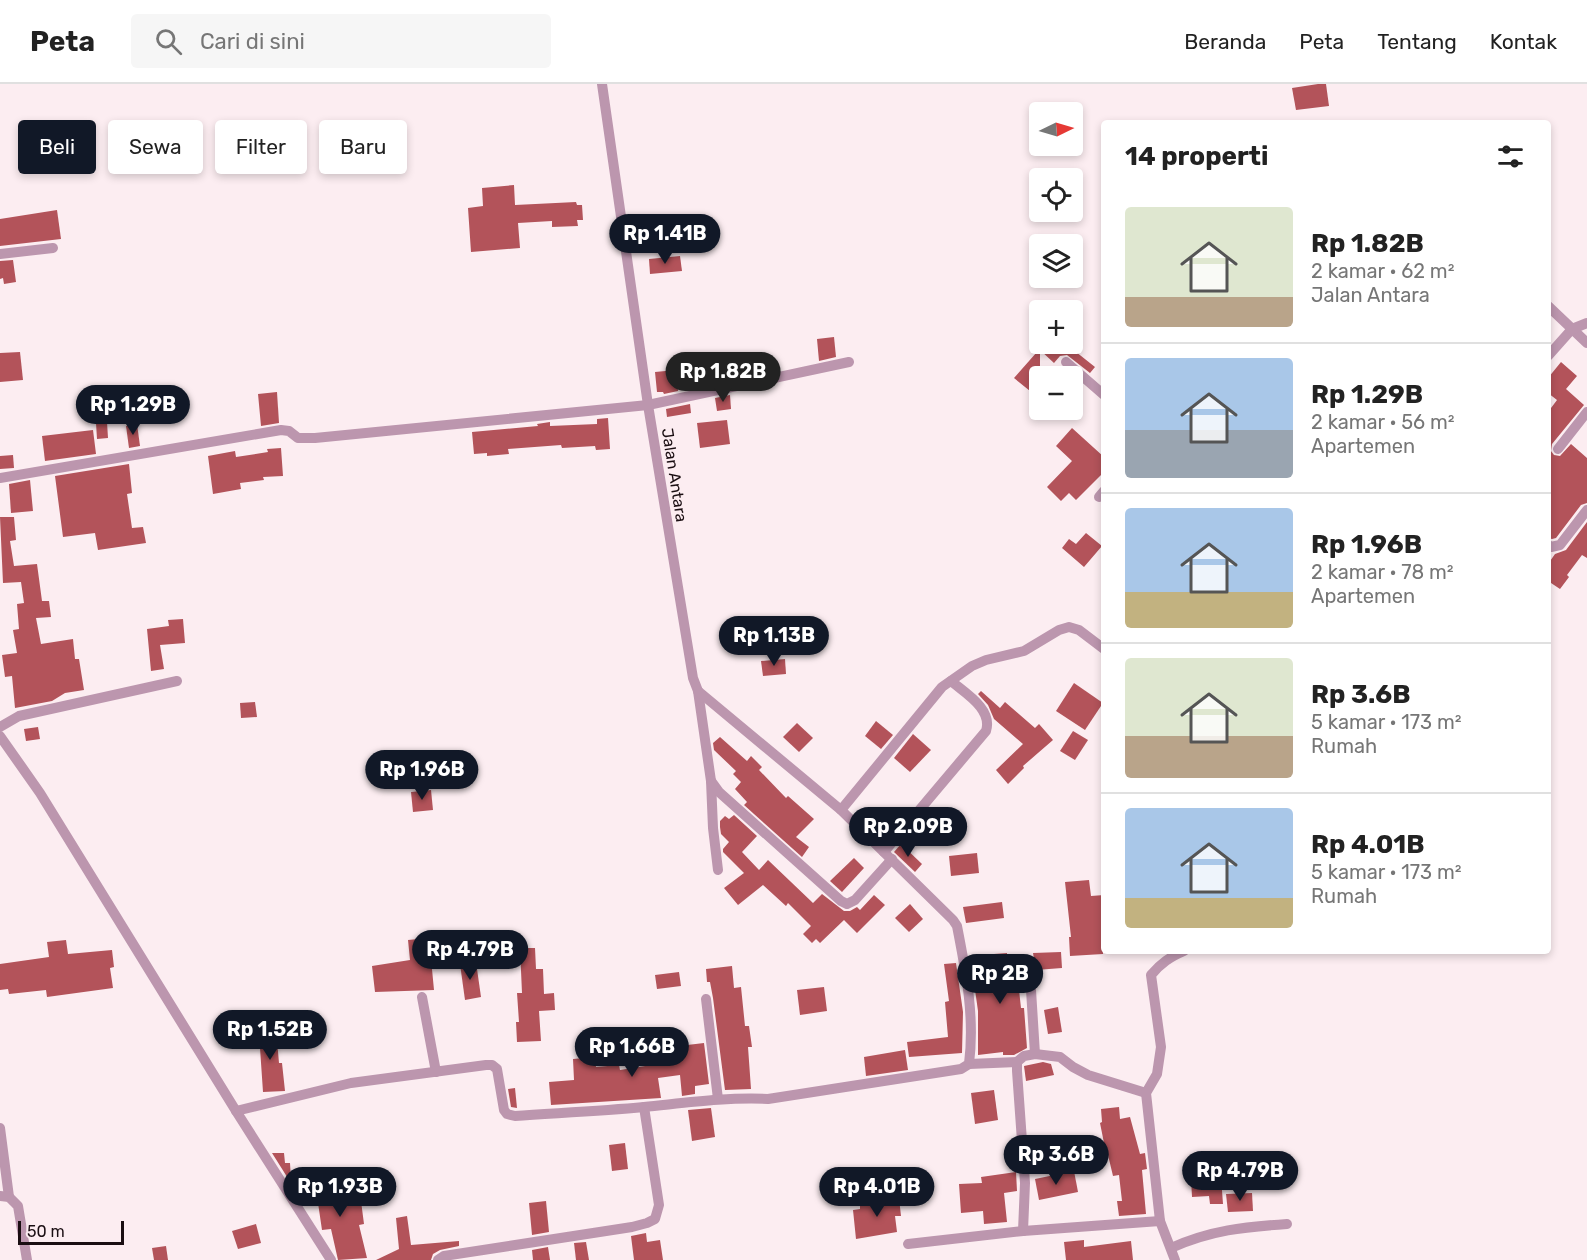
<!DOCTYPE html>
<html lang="id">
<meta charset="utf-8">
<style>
:root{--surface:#fff;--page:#f6f6f6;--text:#222;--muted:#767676;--line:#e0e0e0;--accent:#111827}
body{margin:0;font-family:Rubik,sans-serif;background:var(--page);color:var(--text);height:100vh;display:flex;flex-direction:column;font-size:22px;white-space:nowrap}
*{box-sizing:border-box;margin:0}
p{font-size:20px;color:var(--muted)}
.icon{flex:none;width:33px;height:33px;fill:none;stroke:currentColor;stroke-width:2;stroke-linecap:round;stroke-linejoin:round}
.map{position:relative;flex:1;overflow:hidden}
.sheet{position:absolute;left:1101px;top:36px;width:450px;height:834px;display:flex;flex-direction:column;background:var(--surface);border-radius:6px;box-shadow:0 3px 9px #0003}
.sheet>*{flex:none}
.top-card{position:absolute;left:18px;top:36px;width:570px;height:54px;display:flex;gap:12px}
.needle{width:39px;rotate:85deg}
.fabs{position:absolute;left:1029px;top:18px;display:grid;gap:12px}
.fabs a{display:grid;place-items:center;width:54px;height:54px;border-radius:6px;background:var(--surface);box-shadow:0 3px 9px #0003;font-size:30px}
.scale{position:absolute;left:18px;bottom:15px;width:106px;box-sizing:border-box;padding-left:6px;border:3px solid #1a0e12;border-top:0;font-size:16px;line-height:21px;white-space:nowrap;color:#1a0e12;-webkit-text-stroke:4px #fcedf1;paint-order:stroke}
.price{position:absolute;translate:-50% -51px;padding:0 14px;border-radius:21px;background:var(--accent);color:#fff;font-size:20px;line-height:39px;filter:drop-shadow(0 2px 3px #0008)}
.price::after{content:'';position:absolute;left:50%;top:36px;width:18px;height:14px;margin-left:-9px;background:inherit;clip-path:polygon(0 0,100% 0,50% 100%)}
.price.current{background:#222;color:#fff}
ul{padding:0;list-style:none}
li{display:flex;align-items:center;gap:18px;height:150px;padding:0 24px}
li+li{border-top:2px solid var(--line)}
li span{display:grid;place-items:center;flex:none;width:168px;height:120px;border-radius:6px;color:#555}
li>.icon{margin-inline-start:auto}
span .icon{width:72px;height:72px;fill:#fffc;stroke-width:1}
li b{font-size:26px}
h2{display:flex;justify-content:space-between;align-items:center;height:72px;padding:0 24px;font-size:26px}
.tag{padding:0 21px;border-radius:6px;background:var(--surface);box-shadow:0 3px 9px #0003;font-size:21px;line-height:54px}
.tag.current{background:var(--accent);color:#fff}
header{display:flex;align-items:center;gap:36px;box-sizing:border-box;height:84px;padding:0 30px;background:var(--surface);border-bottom:2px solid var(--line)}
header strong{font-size:28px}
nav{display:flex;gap:33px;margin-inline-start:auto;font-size:21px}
.search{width:420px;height:54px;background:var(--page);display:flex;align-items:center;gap:15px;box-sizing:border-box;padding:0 21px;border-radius:6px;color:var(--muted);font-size:22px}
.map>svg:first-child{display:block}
.building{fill:#b3535a}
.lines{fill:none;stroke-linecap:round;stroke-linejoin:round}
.minor{stroke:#bc96ae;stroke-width:10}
.labels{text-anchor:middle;stroke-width:4.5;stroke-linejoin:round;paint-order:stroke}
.street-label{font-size:16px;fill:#1a0e12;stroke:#fcedf1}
</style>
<header>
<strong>Peta</strong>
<div class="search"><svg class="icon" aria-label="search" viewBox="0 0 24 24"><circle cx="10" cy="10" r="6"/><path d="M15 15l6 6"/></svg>Cari di sini</div>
<nav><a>Beranda</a><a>Peta</a><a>Tentang</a><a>Kontak</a></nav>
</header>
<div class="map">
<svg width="1587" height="1176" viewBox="0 0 1587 1176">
<rect width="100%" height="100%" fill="#fcedf1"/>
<g class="building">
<polygon points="1318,0 1326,0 1329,22 1296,26 1292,4"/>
<polygon points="514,101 515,121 576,118 577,121 582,121 583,136 577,136 578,142 552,143 552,137 518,139 520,164 471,168 468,124 483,122 482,104"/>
<polygon points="57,126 61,155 0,162 0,135"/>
<polygon points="680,172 682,187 650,190 649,175"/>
<polygon points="13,176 16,198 4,200 3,194 0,195 0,177"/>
<polygon points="834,253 836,273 819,277 817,255"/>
<polygon points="1044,260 1066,260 1095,283 1090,289 1067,271 1060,272 1054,279 1040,266 1040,314 1031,305 1030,307 1014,294"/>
<polygon points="20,268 23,296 0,298 0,269"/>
<polygon points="1561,278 1577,292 1566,305 1584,321 1552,360 1551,367 1554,371 1560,372 1571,360 1587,374 1587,419 1581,421 1556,454 1552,455 1548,454 1548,328 1557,316 1548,309 1548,294"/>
<polygon points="676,286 678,307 664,310 663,308 657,308 655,288"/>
<polygon points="277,308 279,339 261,342 258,310"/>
<polygon points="730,311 731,325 717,327 715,314"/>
<polygon points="690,320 691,329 667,333 666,325"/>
<polygon points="608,334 610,365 596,366 595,362 562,364 561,361 508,365 509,370 487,372 487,369 474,370 472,348 538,342 537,340 550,338 550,342 597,340 597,335"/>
<polygon points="727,336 730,360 700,364 697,339"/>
<polygon points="107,338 108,354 97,355 96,339"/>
<polygon points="137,340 140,362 129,364 126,342"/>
<polygon points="1072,344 1104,373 1104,388 1076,416 1069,409 1061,417 1047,403 1072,377 1056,362"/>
<polygon points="93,346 96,370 45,377 42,352"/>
<polygon points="281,364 283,392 263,393 264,396 240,399 241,405 213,410 208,372 235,367 236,373 268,368 267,365"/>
<polygon points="13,371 14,384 0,385 0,372"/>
<polygon points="129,380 132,409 127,410 132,444 143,443 146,459 98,466 95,449 63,453 55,392"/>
<polygon points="30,396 33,427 11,429 9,400"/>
<polygon points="0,433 14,433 16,456 10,457 14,482 37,480 42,517 49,517 51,533 36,534 41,560 73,555 75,575 79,575 84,606 65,609 52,617 15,624 12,592 5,593 2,571 17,569 13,546 19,545 17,520 24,519 21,498 3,499"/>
<polygon points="1587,438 1587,474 1582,471 1567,491 1569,493 1560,505 1548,497 1548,480 1555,470 1566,466"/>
<polygon points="1086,449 1102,462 1084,483 1062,464 1069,455 1076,460"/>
<polygon points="183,535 185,559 160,561 164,585 151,587 147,545 169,542 168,536"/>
<polygon points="785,575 786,590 763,592 761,577"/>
<polygon points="1074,599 1103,619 1085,646 1056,627"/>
<polygon points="981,607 1000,624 1005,618 1035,644 1039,640 1053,656 1023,682 1024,684 1008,700 996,686 1023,660 994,635 988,621 978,610"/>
<polygon points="255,618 257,633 241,634 240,619"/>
<polygon points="876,637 893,651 881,665 865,652"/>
<polygon points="797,639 813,654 799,668 783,653"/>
<polygon points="38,643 40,655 26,657 24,645"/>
<polygon points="1073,647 1088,656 1075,676 1060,667"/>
<polygon points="913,650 931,666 910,688 894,674"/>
<polygon points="720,653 747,677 751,672 762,683 759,686 786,714 788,712 814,735 796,753 809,763 802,773 744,721 747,718 735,705 741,698 733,690 736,687 714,666 713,659"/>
<polygon points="431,706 433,726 413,728 411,708"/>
<polygon points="734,731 757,752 742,768 759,786 768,776 813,819 822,810 844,827 850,827 857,823 860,826 874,811 885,821 857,849 844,836 820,859 816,855 812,859 803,850 811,842 788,819 786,822 763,801 738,821 724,804 744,789 723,768 723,765 729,758 721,750 720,743 720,737 725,732 729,735"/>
<polygon points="901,760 922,780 915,788 894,768"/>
<polygon points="977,769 979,789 951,792 949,772"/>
<polygon points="854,774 864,784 842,808 830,797"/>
<polygon points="1089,796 1091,812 1104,811 1103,870 1070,872 1069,853 1071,853 1065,798"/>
<polygon points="1002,818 1004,834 966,839 963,823"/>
<polygon points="910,820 923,835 909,848 895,834"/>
<polygon points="429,854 434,906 375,908 372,882 410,876 408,856"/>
<polygon points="66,856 68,870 112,866 114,883 110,884 113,904 47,913 46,906 9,910 8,905 0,906 0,880 49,873 47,858"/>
<polygon points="520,864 535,864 536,885 543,885 544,910 554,909 555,926 539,927 541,957 517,958 516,938 519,938 517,909 522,909"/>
<polygon points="1061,868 1062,884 1036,886 1033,869"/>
<polygon points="1007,869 1007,871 1019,870 1022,897 1018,897 1021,924 1024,924 1027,964 1014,971 1003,971 1003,968 978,971 978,927 971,877 994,873 994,870"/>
<polygon points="476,878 481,913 465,916 460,880"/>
<polygon points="956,879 963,928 962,969 909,973 907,958 948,953 945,918 949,917 944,880"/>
<polygon points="732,882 734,904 741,903 745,942 749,942 752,963 748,963 751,1005 725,1006 713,914 710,898 707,898 706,885"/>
<polygon points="679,888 681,902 657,905 655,891"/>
<polygon points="824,903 827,927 800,931 797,906"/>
<polygon points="1058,923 1062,948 1048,950 1044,926"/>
<polygon points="276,945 279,979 282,979 285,1007 263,1008 260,964 256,964 255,947"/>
<polygon points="704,959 709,1000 695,1002 695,1010 682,1012 680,991 658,994 661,1014 551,1021 549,998 574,996 573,975 595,973 596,983 619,981 620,986 664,979 662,964"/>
<polygon points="905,966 908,986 866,992 864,973"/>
<polygon points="1043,978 1051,980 1054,991 1026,997 1024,982"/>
<polygon points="515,1004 517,1024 511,1023 508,1005"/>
<polygon points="994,1006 998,1036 975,1040 971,1009"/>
<polygon points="1119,1023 1120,1035 1130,1033 1140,1070 1145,1069 1147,1085 1142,1086 1146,1130 1119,1132 1117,1117 1122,1117 1119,1091 1113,1092 1108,1071 1087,1075 1085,1063 1104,1059 1100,1039 1102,1038 1101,1025"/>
<polygon points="711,1024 715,1053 692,1057 688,1026"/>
<polygon points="625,1059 628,1085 612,1087 609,1061"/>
<polygon points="272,1069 284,1069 285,1079 290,1079 291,1095 289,1096"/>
<polygon points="1074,1087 1078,1108 1039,1116 1035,1095"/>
<polygon points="1016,1088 1017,1107 1004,1109 1007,1138 984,1140 983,1127 961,1129 959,1100 982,1099 981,1093"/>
<polygon points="1221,1093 1223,1120 1210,1120 1209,1112 1192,1113 1191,1094"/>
<polygon points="343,1097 345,1119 361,1117 364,1140 359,1141 367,1174 338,1176 331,1145 322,1146 318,1119 309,1119 307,1099"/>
<polygon points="1252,1109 1253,1127 1228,1128 1226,1110"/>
<polygon points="899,1114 901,1132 895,1132 897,1148 856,1155 853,1126 860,1125 860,1121 876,1119 875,1117"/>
<polygon points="546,1117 549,1148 532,1151 529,1119"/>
<polygon points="407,1132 411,1161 459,1157 459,1162 440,1166 433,1170 431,1176 376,1176 399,1165 396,1134"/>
<polygon points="256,1140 261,1159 238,1165 232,1147"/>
<polygon points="646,1149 647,1158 660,1156 663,1176 634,1176 631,1152"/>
<polygon points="1084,1156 1084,1163 1131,1157 1133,1176 1066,1176 1064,1158"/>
<polygon points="586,1158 589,1176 576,1176 574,1159"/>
<polygon points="166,1162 168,1176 154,1176 152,1164"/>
<polygon points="548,1163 550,1176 533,1176 532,1166"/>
</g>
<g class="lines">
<g class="minor">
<polyline points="602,0 648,321 693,594 698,607 711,697 713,744 718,786"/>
<polyline points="0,170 53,164"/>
<polyline points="1548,222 1587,259"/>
<polyline points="1548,272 1572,245 1587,239"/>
<polyline points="1066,278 1104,311"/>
<polyline points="1558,365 1587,328"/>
<polyline points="0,394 281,346 289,347 298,354 315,354 648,321 849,278"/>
<polyline points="1099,413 1104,407"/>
<polyline points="1548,461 1551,463 1560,461 1587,426"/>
<polyline points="698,607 841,726"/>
<polyline points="0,643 19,632 177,597"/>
<polyline points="0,652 40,709 236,1027 331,1176"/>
<polyline points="711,697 719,708 841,817 847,820 855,816 892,775"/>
<path d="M884,768L986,647C993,625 965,609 951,597"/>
<polyline points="1031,906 1035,970"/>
<polyline points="422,913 436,988"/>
<polyline points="706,915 718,1015"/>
<polyline points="969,980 1017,978"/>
<path d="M236,1027L351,999L486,981H492L497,985L504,1026L507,1030L515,1032C558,1029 601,1027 644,1023C685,1019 726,1013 768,1015L961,985L969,980C975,933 966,888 957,842L953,836L841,726L942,603L972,582L986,576L1024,567L1059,546L1069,543L1079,546L1104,565"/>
<polyline points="0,1044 9,1113"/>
<polyline points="0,1112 9,1113 18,1122 27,1176"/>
<polyline points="1023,1147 1160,1137"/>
<polyline points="908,1160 1023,1147 1025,1099 1017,987 1017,978 1024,972 1035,970 1060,973 1073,983 1088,991 1146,1009"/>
<path d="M1171,1164C1211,1146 1244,1143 1287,1140"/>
<polyline points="438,1176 444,1172 632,1143 647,1139 655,1135 659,1121 644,1023"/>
<path d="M1175,1176L1160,1137L1146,1009L1157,990L1161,963L1151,891C1161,879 1170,873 1184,867"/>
</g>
</g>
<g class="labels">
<g class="street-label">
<text transform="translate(675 391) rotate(81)" y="6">Jalan Antara</text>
</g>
</g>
</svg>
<div class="fabs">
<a><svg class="needle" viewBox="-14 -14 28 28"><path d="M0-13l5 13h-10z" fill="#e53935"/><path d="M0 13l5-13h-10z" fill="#767676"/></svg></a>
<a><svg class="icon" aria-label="locate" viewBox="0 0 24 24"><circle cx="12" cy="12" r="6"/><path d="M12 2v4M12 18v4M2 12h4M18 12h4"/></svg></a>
<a><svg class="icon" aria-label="layers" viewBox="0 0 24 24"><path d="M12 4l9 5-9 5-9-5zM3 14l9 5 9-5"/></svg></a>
<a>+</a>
<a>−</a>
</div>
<div class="scale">50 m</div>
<b class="price" style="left:665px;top:181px">Rp 1.41B</b>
<b class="price current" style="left:723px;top:319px">Rp 1.82B</b>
<b class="price" style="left:133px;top:352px">Rp 1.29B</b>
<b class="price" style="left:774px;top:583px">Rp 1.13B</b>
<b class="price" style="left:422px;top:717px">Rp 1.96B</b>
<b class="price" style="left:908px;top:774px">Rp 2.09B</b>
<b class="price" style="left:470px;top:897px">Rp 4.79B</b>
<b class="price" style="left:1000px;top:921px">Rp 2B</b>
<b class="price" style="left:270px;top:977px">Rp 1.52B</b>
<b class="price" style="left:632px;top:994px">Rp 1.66B</b>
<b class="price" style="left:1056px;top:1102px">Rp 3.6B</b>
<b class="price" style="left:1240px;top:1118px">Rp 4.79B</b>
<b class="price" style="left:340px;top:1134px">Rp 1.93B</b>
<b class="price" style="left:877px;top:1134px">Rp 4.01B</b>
<div class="top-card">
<a class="tag current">Beli</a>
<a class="tag">Sewa</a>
<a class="tag">Filter</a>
<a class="tag">Baru</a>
</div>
<section class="sheet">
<h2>14 properti<svg class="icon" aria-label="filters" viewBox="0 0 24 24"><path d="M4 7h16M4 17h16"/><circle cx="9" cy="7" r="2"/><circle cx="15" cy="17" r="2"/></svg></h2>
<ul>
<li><span style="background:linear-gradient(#dfe7d0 75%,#b9a48a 0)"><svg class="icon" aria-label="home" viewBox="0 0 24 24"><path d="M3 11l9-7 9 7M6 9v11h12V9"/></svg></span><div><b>Rp 1.82B</b><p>2 kamar · 62 m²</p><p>Jalan Antara</p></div></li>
<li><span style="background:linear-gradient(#a9c7e8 60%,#9aa5b1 0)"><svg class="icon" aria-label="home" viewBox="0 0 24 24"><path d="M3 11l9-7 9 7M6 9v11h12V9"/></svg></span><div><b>Rp 1.29B</b><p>2 kamar · 56 m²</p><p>Apartemen</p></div></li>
<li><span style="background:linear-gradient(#a9c7e8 70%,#c2b280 0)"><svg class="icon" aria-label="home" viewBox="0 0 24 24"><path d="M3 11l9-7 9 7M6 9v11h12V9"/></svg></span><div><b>Rp 1.96B</b><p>2 kamar · 78 m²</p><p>Apartemen</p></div></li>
<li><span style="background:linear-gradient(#dfe7d0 65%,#b9a48a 0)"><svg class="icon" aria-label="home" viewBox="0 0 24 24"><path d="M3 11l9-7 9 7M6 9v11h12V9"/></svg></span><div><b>Rp 3.6B</b><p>5 kamar · 173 m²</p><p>Rumah</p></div></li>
<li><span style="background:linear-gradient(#a9c7e8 75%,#c2b280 0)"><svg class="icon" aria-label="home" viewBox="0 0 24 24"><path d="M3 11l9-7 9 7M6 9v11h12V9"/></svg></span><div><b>Rp 4.01B</b><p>5 kamar · 173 m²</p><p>Rumah</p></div></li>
</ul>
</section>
</div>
